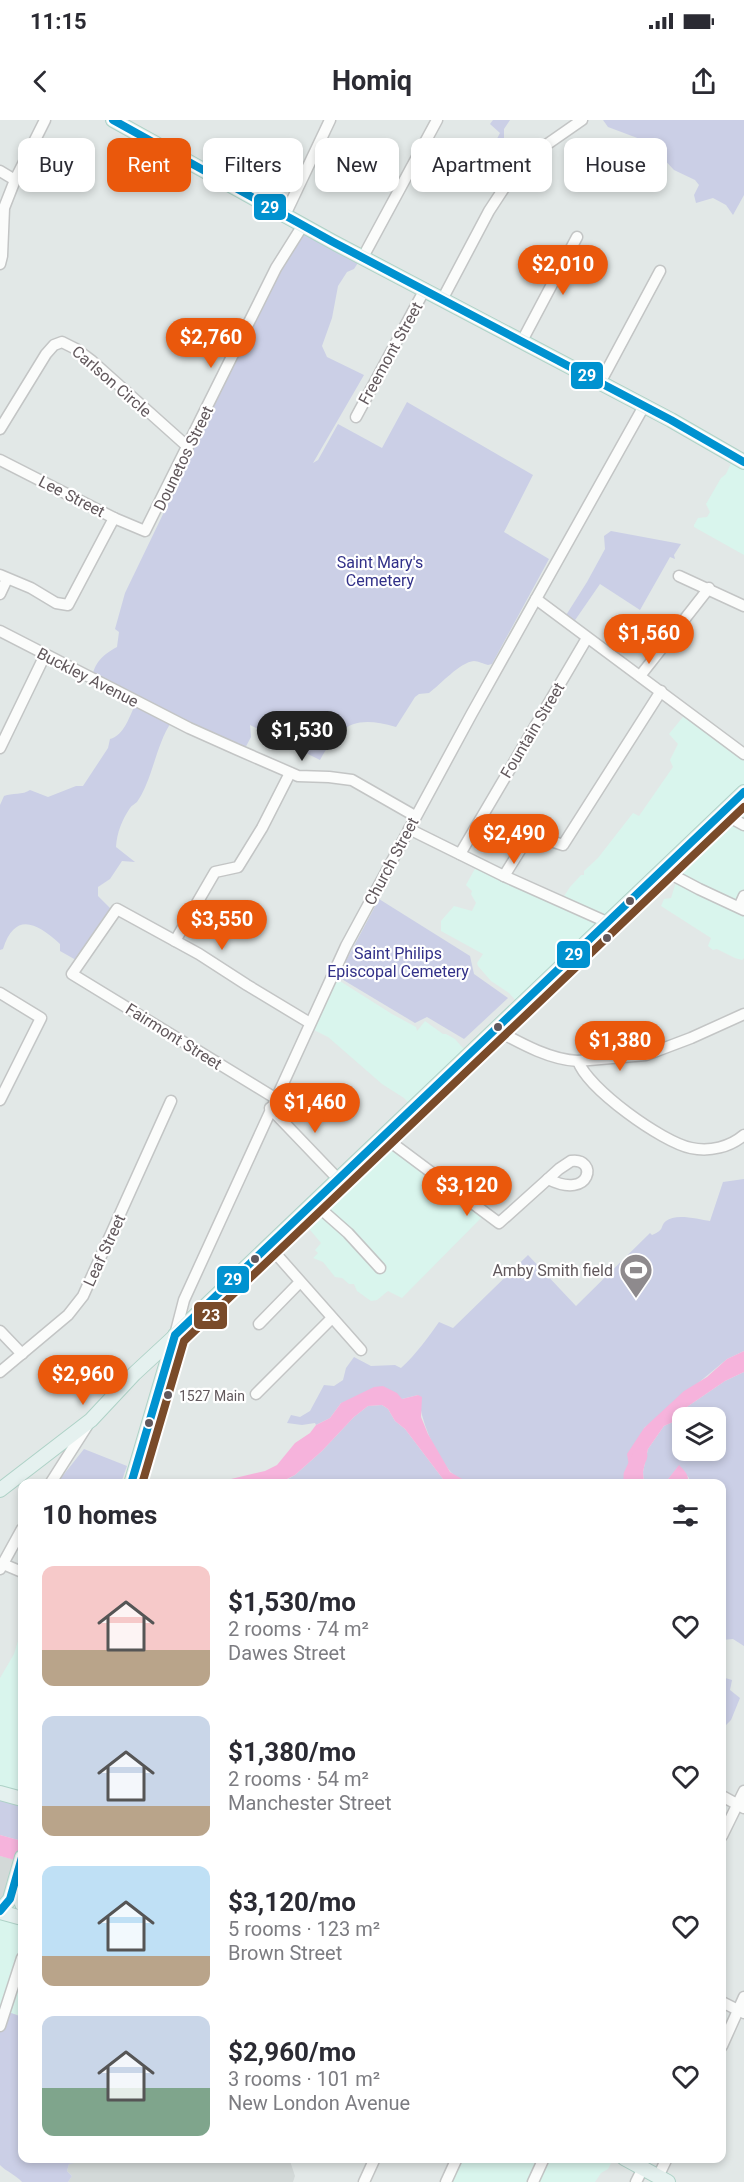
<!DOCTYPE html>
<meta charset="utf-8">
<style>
:root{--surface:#fff;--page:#f2f2f3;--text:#2b2b33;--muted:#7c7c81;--accent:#ea580c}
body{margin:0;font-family:Roboto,sans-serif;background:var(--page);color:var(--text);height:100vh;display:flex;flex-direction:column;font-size:22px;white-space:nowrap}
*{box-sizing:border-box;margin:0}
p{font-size:20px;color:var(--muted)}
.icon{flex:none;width:33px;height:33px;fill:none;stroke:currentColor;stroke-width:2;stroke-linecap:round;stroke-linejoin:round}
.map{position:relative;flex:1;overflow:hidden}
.drawer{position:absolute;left:18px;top:1359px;width:708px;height:684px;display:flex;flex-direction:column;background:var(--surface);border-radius:12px;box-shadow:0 3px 9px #0003}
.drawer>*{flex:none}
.top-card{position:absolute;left:18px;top:18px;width:708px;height:54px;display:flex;gap:12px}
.fabs{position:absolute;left:672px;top:1287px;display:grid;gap:12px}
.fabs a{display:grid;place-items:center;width:54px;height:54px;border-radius:12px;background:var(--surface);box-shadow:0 3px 9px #0003;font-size:30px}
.price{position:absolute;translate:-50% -51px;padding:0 14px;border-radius:21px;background:var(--accent);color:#fff;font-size:20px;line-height:39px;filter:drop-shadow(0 2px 3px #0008)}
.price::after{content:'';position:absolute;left:50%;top:36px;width:18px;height:14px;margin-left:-9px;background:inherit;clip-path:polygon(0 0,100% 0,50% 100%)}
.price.current{background:#222;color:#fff}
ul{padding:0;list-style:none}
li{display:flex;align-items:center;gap:18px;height:150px;padding:0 24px}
li span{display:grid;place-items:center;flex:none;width:168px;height:120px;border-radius:12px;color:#555}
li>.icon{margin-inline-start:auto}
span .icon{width:72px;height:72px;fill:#fffc;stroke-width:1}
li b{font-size:26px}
h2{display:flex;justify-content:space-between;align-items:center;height:72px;padding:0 24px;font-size:26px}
.chip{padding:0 21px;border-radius:12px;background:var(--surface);box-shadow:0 3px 9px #0003;font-size:21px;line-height:54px}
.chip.current{background:var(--accent);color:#fff}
.status{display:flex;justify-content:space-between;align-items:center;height:42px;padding:0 30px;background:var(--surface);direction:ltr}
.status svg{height:16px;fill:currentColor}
header{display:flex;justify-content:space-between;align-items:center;height:78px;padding:0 24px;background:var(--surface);font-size:27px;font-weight:700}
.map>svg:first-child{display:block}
.commercial{fill:#d9f5ed}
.industrial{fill:#d3d9d8}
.green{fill:#cbcfe6;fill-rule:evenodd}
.water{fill:#f6b3dc}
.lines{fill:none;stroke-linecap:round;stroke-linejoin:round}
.river{stroke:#f6b3dc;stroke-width:15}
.minor-casing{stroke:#c3c5c5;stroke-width:13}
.major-casing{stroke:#aed2c7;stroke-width:16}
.minor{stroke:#fbfcfb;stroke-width:10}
.major{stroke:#e5f1ef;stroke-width:14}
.bus-1-casing{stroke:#fff;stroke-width:12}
.bus-2-casing{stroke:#fff;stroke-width:12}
.bus-1{stroke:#0092d0;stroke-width:8}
.bus-2{stroke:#7a4b2a;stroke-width:8}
.bus-dot{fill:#61585c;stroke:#fff;stroke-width:2}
.labels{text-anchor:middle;stroke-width:4.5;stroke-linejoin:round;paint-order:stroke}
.bus-label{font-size:14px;fill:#61585c;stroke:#fff;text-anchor:start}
.street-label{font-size:16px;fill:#61585c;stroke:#fff}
.park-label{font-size:16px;fill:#313088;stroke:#fff}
.poi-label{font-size:16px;fill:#61585c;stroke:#fff;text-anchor:end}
.line-badge{stroke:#fff;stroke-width:2}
.badge-label{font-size:16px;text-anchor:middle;font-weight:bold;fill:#fff}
</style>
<div class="status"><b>11:15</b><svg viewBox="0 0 49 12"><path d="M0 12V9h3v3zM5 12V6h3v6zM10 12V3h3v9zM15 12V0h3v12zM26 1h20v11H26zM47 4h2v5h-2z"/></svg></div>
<header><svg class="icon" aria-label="back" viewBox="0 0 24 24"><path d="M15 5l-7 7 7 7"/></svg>Homiq<svg class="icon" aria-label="share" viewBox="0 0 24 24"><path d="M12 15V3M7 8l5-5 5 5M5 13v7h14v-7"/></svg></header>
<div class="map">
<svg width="744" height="2062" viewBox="0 0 744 2062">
<rect width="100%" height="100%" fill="#e2e8e7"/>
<g class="commercial">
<polygon points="734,337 744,342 744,435 694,407 694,405 698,398 707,397 710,392 706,384 721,358 726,354"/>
<polygon points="687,592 744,635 744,838 742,840 735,838 717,829 713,830 708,826 711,818 661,786 664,779 671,778 677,759 663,751 520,885 509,873 491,861 478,846 477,843 483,834 441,811 441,801 454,786 472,791 476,783 471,774 472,771 466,765 477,745 561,781 570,767 581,755 584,755 584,751 598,738 633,693 639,696 673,647 670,640 678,624 669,614"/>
<polygon points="332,856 392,894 416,907 417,911 425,901 443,914 446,914 455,919 469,935 413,987 404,978 382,964 328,917 308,907"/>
<polygon points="382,1019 484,1095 402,1178 388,1171 377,1180 371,1181 357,1171 354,1164 349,1164 342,1158 335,1157 323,1142 313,1138 318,1133 315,1130 321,1123 300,1098"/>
<polygon points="22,1508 22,1680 0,1673 0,1558 14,1534"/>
<polygon points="22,1742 22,1897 19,1895 0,1892 0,1791"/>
<polygon points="457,2039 613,2039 608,2049 601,2053 595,2062 453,2062 448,2059"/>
</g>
<g class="industrial">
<polygon points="0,1736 21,1741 0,1791"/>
<polygon points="289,2038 295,2056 293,2062 68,2062 72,2056 67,2051 69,2044 74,2042 74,2039"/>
</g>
<g class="green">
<polygon points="493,0 510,0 504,9 504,19 496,24 493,37 489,34 500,13 490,4"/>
<polygon points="603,0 744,0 744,75 733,95 726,85 713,78 696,83 694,75 699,65 695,60 674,50 648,22 608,7"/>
<path d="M304,105L363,135L354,149L347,152L338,166L332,198L322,226L327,237L364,255L313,343L318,340L338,304L382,328L407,282L533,355L504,412L549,439L492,544L488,545C484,544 478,541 474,541C460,542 440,565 429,573L419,574L415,577L396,607C355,595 340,604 320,640L250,605L251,617L243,632L172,601C159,620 155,644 146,665C144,670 140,678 137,682C135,684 132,685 130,688C122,700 117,712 116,727L135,742L122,741L110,759L98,767V776L111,789L76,840L60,831V824C36,802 15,792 3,829L0,830V685L4,676C12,673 23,675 30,670L48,677L76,666H83L108,628L110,619C124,616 130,595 136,583L92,560C93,543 104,534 117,527L119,512L115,509L125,473L179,361L173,358Z"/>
<polygon points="611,411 681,424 674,435 675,439 670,437 640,490 600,464 571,506 563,500 587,462 605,429 604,416"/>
<polygon points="379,779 470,836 474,854 508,878 464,919 427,897 415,903 340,858 339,854"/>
<path d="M744,1059V1231L727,1239L644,1308L631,1357L632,1363H469C462,1360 454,1356 449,1350C432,1328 422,1303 418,1275L402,1279L341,1283L330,1298L316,1305L315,1303L302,1305L287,1303L291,1295L300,1297L310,1291L324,1265L334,1266L343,1260L346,1248L354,1237L371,1246L395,1245L401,1248C417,1233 427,1219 439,1202L453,1208L528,1135L576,1186L650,1113L652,1115C666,1109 659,1107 666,1101C675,1093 698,1099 710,1101L723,1062Z"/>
<path d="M744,1252V1526L733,1519L722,1520V1364L688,1363L689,1358L679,1346L665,1363H644L643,1352L648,1329L664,1306L673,1302L684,1289L725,1261ZM682,1298H716V1330H682Z"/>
<polygon points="382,1285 388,1289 395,1301 405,1309 446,1363 279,1364 295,1355 322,1331 354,1297 368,1286"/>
<polygon points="84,1329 127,1346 121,1363 57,1363"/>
<polygon points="722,1557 732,1560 730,1570 740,1578 731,1600 722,1609"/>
<polygon points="0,1673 22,1680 22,1721 0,1715"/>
<path d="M6,1891L22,1897V2038L74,2039V2043L69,2044L67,2051L72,2056L68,2062H22C16,2055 7,2052 0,2045V1903Z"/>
</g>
<g class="water">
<polygon points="744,1231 744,1252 725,1261 684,1289 673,1302 664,1306 648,1329 643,1352 644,1363 632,1363 627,1334 644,1308 684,1271 707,1257 727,1239"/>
<polygon points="383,1266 397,1273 402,1279 418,1275 422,1277 421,1297 428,1314 450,1352 469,1363 446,1363 405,1309 395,1301 388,1289 382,1285 368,1286 354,1297 322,1331 295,1355 279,1363 222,1363 231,1359 265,1351 277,1345 295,1323 310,1313 316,1305 330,1298 341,1283 374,1267"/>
<path d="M679,1345C685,1351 689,1355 688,1363H665Z"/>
<polygon points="0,1715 22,1721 22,1742 0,1736"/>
</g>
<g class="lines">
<polyline class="river" points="631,1364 631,1355 640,1336"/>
<defs>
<g id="minor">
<polyline points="0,51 15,60 4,88 2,136 0,144"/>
<polyline points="15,60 45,0"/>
<polyline points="285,95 330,0"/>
<polyline points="363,137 437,0"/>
<polyline points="443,178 489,91 510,59 536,32 582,0"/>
<polyline points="522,221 577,117"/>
<polyline points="600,263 660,151"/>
<polyline points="356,297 425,169"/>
<polyline points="0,309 46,234 54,225 62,222 76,229 92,241 188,327"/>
<polyline points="0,340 114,398 145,411 276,148 303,105"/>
<polyline points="0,455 31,468 56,483 68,485 114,398"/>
<polyline points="679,456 744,486"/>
<polyline points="0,474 7,459"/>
<polyline points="536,479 744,634"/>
<polyline points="0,511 189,608 236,629 298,656 329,657 352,660 415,696"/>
<polyline points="640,556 709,468"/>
<polyline points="0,628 45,535"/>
<polyline points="722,693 744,705"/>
<polyline points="409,709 504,756 609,803"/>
<polyline points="460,734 587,518"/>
<polyline points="663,750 699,769 744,790"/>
<polyline points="504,756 530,714 563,725 661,571"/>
<polyline points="739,787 744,776"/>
<polyline points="175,821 215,752 238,747 262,708 290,653"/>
<polyline points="0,873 41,898 0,980"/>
<path d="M496,910C520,923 550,940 578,941L646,935L691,918L744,894"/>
<path d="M578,941C588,969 662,1022 691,1028C710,1032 730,1027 744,1015"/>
<polyline points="275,978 72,854 117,789 199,834 247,865 310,903"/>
<polyline points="270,988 339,1060"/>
<polyline points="384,1017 499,1103 548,1059"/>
<path d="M571,1041C598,1037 592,1081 548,1059L559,1049Z"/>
<polyline points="314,1083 348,1113 380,1148"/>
<polyline points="269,1126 361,1230"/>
<polyline points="259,1204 300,1162"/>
<polyline points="0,1211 22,1234"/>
<polyline points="175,1215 184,1180 346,826 471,595 644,286"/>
<polyline points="0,1252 68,1195 83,1176 171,981"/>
<polyline points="256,1274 332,1198"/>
<polyline points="50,1364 87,1306"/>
<polyline points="3,1444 22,1452"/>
<polyline points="0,1449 22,1409"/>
<polyline points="722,1676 744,1688"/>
<polyline points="722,1716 744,1671"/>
<polyline points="722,1882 744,1893"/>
<polyline points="0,1906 22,1838"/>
<polyline points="722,1926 744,1877"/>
<polyline points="658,2057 667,2038"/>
<polyline points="364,2062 375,2038"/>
<polyline points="446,2062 457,2038"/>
<polyline points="533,2062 544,2038"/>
<polyline points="636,2062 643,2048"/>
</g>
<g id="major">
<polyline points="113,0 333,122 671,300 744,342"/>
<polyline points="131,1364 175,1215 744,672"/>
<polyline points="0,1370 91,1300 134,1254 174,1217"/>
<polyline points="0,1673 22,1679"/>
<polyline points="17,1759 22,1784"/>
<polyline points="0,1791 10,1779 22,1737"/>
<polyline points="0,1792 22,1798"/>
<polyline points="624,2038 668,2062"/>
</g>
</defs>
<use href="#minor" class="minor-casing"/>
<use href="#major" class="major-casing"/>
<use href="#minor" class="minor"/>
<use href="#major" class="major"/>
<defs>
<g id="bus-1">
<polyline points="113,0 333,122 671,300 744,342"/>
<polyline points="131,1364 175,1215 744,672"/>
<polyline points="0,1791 10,1779 22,1737"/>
</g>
<polyline id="bus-2" points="142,1364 184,1221 744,687"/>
</defs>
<use href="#bus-1" class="bus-1-casing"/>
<use href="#bus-2" class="bus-2-casing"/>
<use href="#bus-1" class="bus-1"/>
<use href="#bus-2" class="bus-2"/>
</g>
<defs>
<symbol id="stadium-pin" viewBox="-11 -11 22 30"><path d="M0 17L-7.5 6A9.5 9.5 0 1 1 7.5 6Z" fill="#8e8a8d" stroke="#fff"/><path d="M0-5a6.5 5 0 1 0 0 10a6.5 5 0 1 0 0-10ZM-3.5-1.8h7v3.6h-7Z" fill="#fff"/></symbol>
</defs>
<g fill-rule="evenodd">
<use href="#stadium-pin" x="617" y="1131" width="38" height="52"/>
</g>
<g class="bus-dot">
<circle cx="630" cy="781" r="5"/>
<circle cx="607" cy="818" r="5"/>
<circle cx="498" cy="907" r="5"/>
<circle cx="255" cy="1139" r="5"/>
<circle cx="168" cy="1275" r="5"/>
<circle cx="149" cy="1303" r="5"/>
</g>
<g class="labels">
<g class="bus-label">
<text x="179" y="1281">1527 Main</text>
</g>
<g class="street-label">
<text transform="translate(390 233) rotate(-61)" y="6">Freemont Street</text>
<text transform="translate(112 261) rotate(41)" y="6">Carlson Circle</text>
<text transform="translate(183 338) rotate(-64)" y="6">Dounetos Street</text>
<text transform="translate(72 376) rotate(27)" y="6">Lee Street</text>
<text transform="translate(88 557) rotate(27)" y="6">Buckley Avenue</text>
<text transform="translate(532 610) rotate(-59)" y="6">Fountain Street</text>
<text transform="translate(391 741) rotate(-62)" y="6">Church Street</text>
<text transform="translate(174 916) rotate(32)" y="6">Fairmont Street</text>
<text transform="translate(104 1130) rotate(-65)" y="6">Leaf Street</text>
</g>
<g class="park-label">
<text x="380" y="448">Saint Mary's<tspan x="380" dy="18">Cemetery</tspan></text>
<text x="398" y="839">Saint Philips<tspan x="398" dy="18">Episcopal Cemetery</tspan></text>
</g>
<g class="poi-label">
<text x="613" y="1156">Amby Smith field</text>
</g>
</g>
<g class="line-badge">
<rect x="253" y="73" width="34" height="28" rx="6" fill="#0092d0"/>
<rect x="570" y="241" width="34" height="29" rx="6" fill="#0092d0"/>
<rect x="556" y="820" width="35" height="29" rx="6" fill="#0092d0"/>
<rect x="216" y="1145" width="34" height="29" rx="6" fill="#0092d0"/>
<rect x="193" y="1181" width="35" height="29" rx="6" fill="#7a4b2a"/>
</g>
<g class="badge-label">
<text x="270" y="93">29</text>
<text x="587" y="261">29</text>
<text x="574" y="840">29</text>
<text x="233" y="1165">29</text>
<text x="211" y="1201">23</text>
</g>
</svg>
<div class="fabs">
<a><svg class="icon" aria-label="layers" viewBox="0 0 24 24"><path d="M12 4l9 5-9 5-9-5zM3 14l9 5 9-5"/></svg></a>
</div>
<b class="price" style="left:563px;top:176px">$2,010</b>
<b class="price" style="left:211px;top:249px">$2,760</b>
<b class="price" style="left:649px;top:545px">$1,560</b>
<b class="price current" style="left:302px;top:642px">$1,530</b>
<b class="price" style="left:514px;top:745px">$2,490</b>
<b class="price" style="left:222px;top:831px">$3,550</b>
<b class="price" style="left:620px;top:952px">$1,380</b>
<b class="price" style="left:315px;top:1014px">$1,460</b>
<b class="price" style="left:467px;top:1097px">$3,120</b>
<b class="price" style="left:83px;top:1286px">$2,960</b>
<div class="top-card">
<a class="chip">Buy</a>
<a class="chip current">Rent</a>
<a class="chip">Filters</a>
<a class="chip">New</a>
<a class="chip">Apartment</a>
<a class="chip">House</a>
</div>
<section class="drawer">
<h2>10 homes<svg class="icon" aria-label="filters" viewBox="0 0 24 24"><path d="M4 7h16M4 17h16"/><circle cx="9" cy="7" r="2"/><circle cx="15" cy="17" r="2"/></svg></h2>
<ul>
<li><span style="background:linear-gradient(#f6c9c9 70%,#b9a48a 0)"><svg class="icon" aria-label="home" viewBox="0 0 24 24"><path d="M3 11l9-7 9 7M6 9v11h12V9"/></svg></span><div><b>$1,530/mo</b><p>2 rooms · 74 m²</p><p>Dawes Street</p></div><svg class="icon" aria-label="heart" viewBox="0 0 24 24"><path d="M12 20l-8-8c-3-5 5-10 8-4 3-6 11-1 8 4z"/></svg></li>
<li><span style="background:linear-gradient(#c9d6e8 75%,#b9a48a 0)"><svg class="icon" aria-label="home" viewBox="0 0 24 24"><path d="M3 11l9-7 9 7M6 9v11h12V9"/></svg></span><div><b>$1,380/mo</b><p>2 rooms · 54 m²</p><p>Manchester Street</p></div><svg class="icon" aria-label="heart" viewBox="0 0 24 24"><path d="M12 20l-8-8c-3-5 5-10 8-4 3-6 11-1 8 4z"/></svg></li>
<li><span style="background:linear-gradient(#bfe0f5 75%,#b9a48a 0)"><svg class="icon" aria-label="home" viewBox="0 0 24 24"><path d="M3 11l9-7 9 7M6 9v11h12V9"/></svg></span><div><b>$3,120/mo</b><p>5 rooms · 123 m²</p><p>Brown Street</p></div><svg class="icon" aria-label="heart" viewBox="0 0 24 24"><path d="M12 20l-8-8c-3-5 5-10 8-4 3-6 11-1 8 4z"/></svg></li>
<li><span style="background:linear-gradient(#c9d6e8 60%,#7fa58c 0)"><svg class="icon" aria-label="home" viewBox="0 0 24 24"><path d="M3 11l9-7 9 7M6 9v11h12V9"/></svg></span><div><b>$2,960/mo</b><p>3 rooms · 101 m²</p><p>New London Avenue</p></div><svg class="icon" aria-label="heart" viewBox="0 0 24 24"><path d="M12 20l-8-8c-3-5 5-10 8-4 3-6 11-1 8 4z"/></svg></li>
</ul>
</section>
</div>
